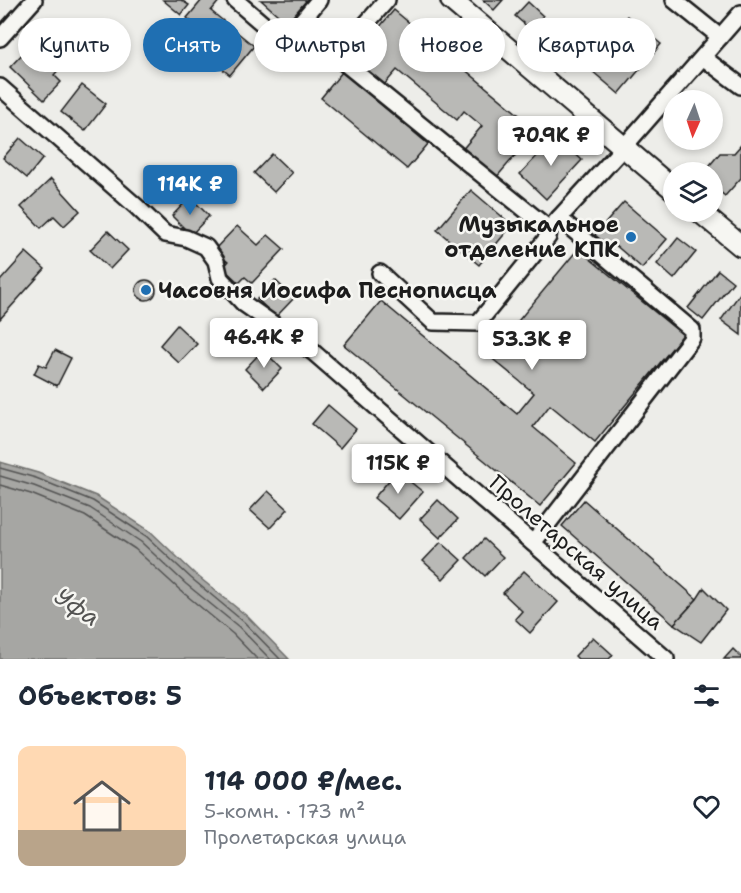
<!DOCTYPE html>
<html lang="ru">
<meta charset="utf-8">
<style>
:root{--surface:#fff;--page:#f2f2f3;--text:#1f2937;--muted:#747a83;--accent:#1f6fb2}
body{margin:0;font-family:"Shantell Sans",sans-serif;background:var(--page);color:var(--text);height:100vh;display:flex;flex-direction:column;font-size:22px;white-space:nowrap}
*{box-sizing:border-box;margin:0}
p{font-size:20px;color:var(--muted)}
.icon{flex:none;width:33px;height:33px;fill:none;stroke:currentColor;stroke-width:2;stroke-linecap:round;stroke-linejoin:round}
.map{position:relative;height:659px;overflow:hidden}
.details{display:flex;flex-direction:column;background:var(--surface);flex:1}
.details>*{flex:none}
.hud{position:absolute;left:18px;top:18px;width:705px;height:54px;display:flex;gap:12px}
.needle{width:39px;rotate:183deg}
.tools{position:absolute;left:663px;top:90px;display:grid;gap:12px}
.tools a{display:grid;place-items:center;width:60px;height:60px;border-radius:50%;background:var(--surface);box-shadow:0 3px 9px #0003;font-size:30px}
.price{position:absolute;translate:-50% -51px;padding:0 14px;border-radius:6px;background:#fff;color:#222;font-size:20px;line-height:39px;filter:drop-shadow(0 2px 3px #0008)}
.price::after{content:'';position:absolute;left:50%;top:36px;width:18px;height:14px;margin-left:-9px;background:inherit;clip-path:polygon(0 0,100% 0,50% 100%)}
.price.active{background:var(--accent);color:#fff}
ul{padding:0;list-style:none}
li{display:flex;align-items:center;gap:18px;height:150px;padding:0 18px}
li span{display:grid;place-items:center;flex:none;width:168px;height:120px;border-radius:12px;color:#555}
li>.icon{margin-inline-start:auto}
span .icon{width:72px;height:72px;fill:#fffc;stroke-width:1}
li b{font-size:26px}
h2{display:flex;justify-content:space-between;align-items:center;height:72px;padding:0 18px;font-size:26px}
.tag{padding:0 21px;border-radius:27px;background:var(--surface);box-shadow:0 3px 9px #0003;font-size:21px;line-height:54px}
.tag.active{background:var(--accent);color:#fff}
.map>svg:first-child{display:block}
.water{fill:#a6a6a3;stroke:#6f6f6d;stroke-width:1.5}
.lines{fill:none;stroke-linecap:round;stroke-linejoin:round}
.shore{stroke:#535352;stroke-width:1.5}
.building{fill:#b9b9b6;stroke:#1c1c1c;stroke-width:1.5}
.minor-casing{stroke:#1c1c1c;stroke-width:20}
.major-casing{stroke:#1c1c1c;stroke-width:24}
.minor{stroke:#f6f6f2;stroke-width:15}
.major{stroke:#f6f6f2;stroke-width:20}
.poi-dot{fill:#1f6fb2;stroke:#f6f6f2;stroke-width:2}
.labels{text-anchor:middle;stroke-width:5;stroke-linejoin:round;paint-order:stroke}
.poi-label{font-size:22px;font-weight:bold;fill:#1c1c1c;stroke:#f6f6f2;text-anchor:end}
.street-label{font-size:22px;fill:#1c1c1c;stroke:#f6f6f2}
.water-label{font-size:24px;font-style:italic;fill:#535352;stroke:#f6f6f2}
</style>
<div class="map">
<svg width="741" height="659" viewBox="0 0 741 659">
<rect width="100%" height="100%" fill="#edede9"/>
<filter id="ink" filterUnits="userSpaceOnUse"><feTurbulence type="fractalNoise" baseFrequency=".0167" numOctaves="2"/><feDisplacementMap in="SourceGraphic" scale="12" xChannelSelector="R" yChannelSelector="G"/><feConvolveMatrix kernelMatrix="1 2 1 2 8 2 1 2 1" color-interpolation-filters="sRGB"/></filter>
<g filter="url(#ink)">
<polygon class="water" points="0,462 38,473 96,496 150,531 195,574 248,617 289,659 0,659"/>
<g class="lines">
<g class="shore">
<polyline points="0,468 36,478 93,501 146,536 191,578 244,622 280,659"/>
<polyline points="0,476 34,486 90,508 141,542 186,584 239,627 270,659"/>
<polyline points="0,485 31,494 85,516 135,549 180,590 233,634 257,659"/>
</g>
</g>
<g class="building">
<polygon points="163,0 181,0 189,5 181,15"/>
<polygon points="202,0 220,0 211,11 254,46 230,75 211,60 222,46 187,18"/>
<polygon points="261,0 307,0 287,23"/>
<polygon points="483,0 503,0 494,10"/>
<polygon points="528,2 543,16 530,29 515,16"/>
<polygon points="394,10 537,130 495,179 461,151 482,126 464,111 457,120 397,70 384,85 353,58"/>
<polygon points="627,16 661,44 619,94 585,65"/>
<polygon points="46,29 64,47 53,59 61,67 54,75 61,82 44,100 10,67"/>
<polygon points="572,31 587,44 563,71 548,58"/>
<polygon points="342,72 428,144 407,169 321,98"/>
<polygon points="82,85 106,104 85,131 61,112"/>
<polygon points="556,136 582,160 546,199 520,174"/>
<polygon points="20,138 43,158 27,178 3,158"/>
<polygon points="741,145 741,178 725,196 712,185 712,172 704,172 720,153 734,153"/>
<polygon points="272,154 292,173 274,192 254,173"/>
<polygon points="51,179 80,211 64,226 54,216 41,228 21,207"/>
<polygon points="471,190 512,225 479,265 437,230"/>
<polygon points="190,197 209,216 191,235 172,216"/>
<polygon points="624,202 667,239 642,268 614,244 611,248 595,235"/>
<polygon points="237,226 258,245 268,235 284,249 252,283 245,277 239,283 223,268 228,262 214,250"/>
<polygon points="108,231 128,250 110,269 90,250"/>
<polygon points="678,238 696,252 674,279 657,264"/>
<polygon points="578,249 683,335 595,442 550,405 533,427 576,463 540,506 344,345 381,301 517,414 534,393 489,356"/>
<polygon points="26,252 45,269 0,319 0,281"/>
<polygon points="718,270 733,282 703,320 688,308"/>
<circle cx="146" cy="290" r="10"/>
<polygon points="275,280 294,298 276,317 257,299"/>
<polygon points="741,292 741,335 721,320"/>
<polygon points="177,325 197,344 179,363 160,345"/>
<polygon points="55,350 71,358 57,386 34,374 39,364 46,367"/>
<polygon points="263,350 282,369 264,388 245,369"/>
<polygon points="328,405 356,429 340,448 312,424"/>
<polygon points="397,471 423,492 399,519 374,498"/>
<polygon points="268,491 288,509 270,528 250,510"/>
<polygon points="438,500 458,519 440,538 420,519"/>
<polygon points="584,500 697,599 674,624 562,526"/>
<polygon points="484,539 503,557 485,576 466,558"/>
<polygon points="441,542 461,560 443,579 423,561"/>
<polygon points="524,571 558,602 530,633 515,619 522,611 503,593"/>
<polygon points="704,588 726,610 701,642 674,624 697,599"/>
<polygon points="593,637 613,655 609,659 578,659 575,656"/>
<polygon points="733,649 741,657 741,659 724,659"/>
</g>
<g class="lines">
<defs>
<g id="minor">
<polyline points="235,0 284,42 319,0"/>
<polyline points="387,0 337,57 549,229"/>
<polyline points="674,0 720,37"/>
<polyline points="0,38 34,0"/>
<path d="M703,57C715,67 728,76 741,86"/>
<polyline points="0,87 137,207 165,234 186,238 206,247 216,261 220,278 243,303 313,352 666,659"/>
<polyline points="380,273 433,322 478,323 548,237 549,229 623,148 741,13"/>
<polyline points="533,543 692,338 692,330 559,218"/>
</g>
<g id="major">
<polyline points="451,0 674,190"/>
<polyline points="700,212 741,246"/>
</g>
</defs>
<use href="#minor" class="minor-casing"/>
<use href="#major" class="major-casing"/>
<use href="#minor" class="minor"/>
<use href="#major" class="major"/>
</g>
</g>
<g class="poi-dot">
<circle cx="631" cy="237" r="6"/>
<circle cx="146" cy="290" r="6"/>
</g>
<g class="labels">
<g class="poi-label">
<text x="619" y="232">Музыкальное<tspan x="619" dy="25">отделение КПК</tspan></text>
<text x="158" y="298" text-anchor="start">Часовня Иосифа Песнописца</text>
</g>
<g class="street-label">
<text transform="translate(577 552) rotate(41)" y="8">Пролетарская улица</text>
</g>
<g class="water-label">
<text transform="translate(77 607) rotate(34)" y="8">Уфа</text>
</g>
</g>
</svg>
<div class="tools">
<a><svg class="needle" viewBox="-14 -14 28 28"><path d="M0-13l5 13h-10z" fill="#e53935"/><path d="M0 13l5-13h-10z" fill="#747a83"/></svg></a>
<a><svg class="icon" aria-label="layers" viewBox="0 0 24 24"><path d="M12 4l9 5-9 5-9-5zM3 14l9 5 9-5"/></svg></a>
</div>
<b class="price" style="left:551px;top:167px">70.9K ₽</b>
<b class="price active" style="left:190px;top:216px">114K ₽</b>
<b class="price" style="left:264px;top:369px">46.4K ₽</b>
<b class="price" style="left:532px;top:371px">53.3K ₽</b>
<b class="price" style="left:398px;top:495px">115K ₽</b>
<div class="hud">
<a class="tag">Купить</a>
<a class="tag active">Снять</a>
<a class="tag">Фильтры</a>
<a class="tag">Новое</a>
<a class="tag">Квартира</a>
</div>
</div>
<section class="details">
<h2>Объектов: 5<svg class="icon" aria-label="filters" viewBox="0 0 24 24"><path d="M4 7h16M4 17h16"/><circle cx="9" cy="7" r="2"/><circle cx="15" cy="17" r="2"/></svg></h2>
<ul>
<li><span style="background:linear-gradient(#ffd9b3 70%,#b9a48a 0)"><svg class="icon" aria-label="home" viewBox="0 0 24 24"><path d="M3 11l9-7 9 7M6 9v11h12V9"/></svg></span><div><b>114 000 ₽/мес.</b><p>5-комн. · 173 m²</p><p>Пролетарская улица</p></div><svg class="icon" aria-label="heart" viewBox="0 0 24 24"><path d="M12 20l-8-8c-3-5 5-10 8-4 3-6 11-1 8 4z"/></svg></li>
</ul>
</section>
